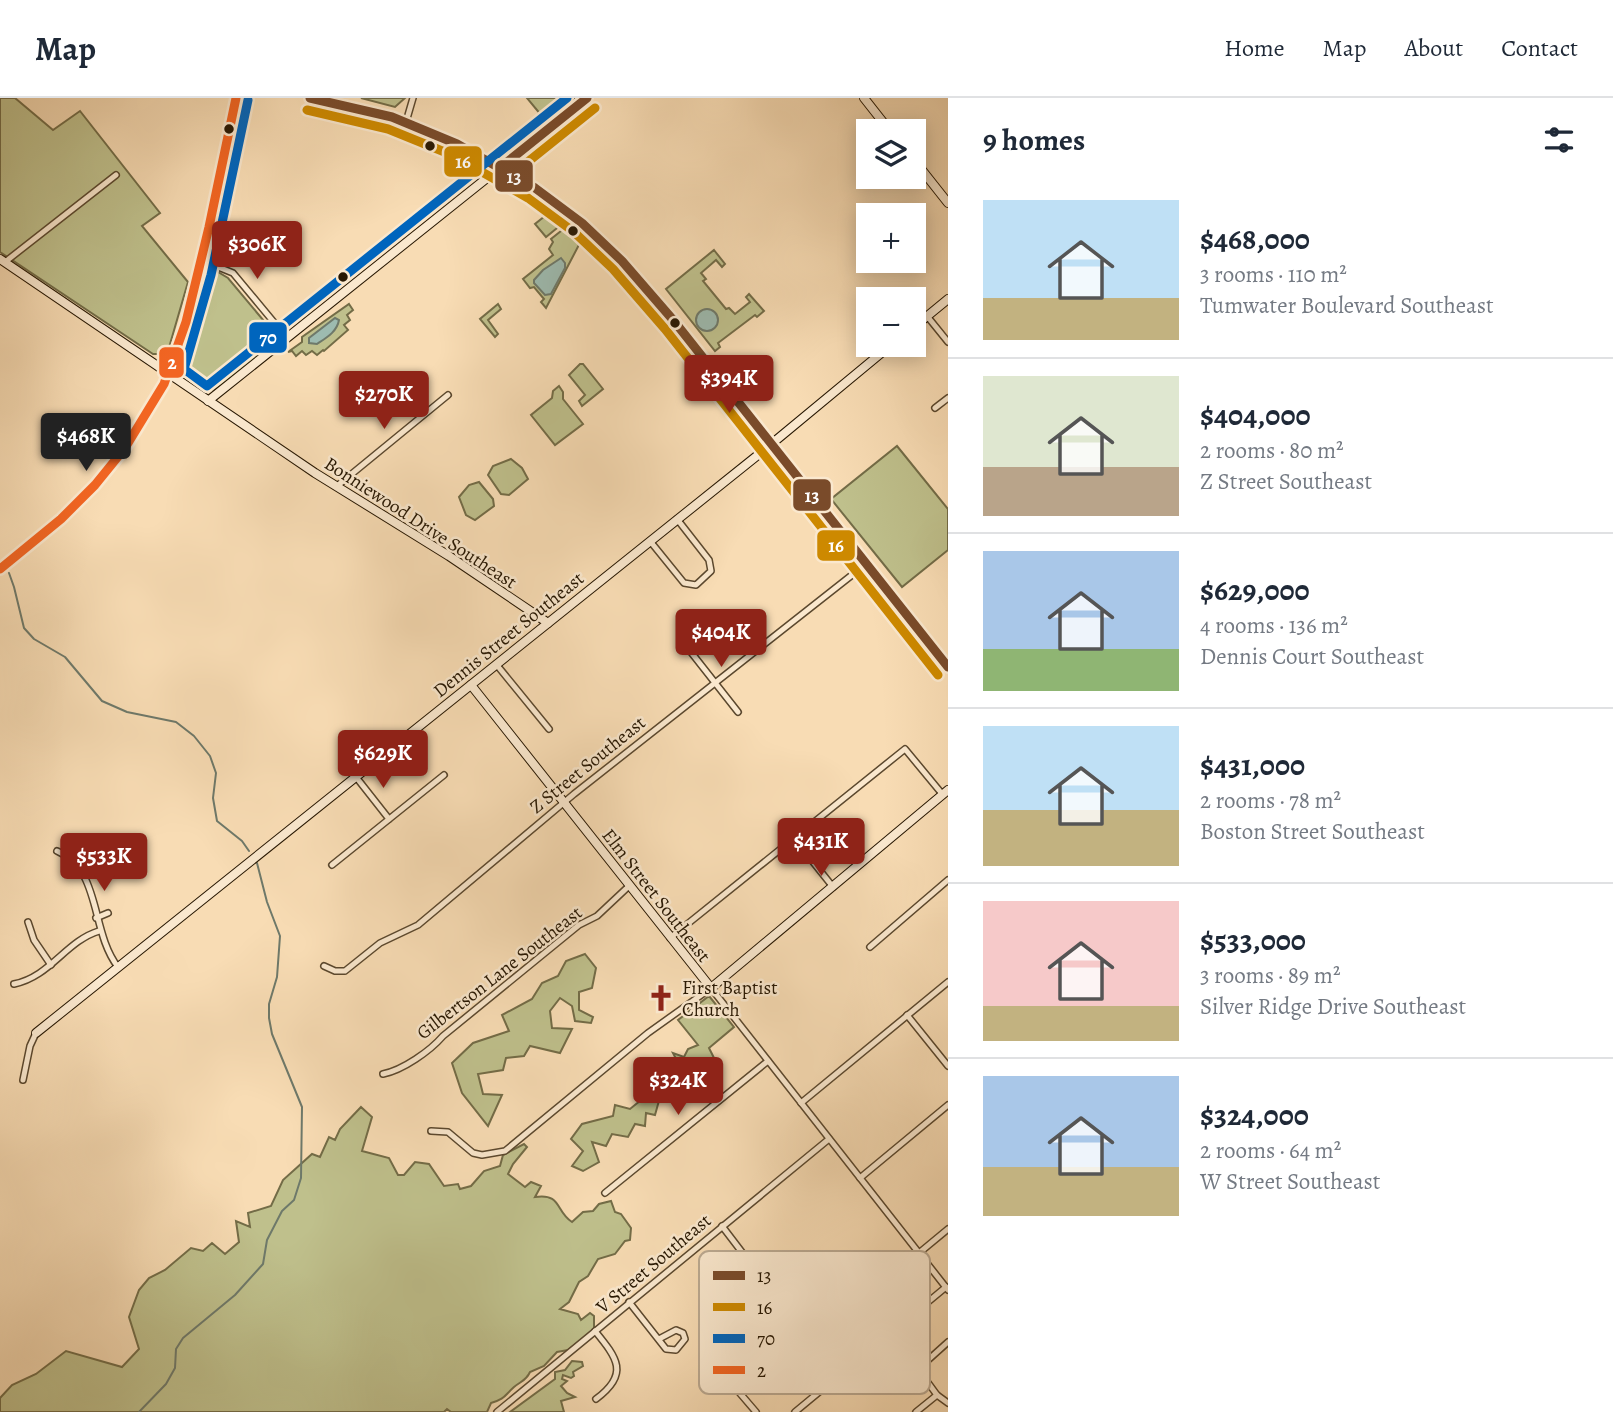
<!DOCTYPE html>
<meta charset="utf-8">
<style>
:root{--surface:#fff;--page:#f6f6f7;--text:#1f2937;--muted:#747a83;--line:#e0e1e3;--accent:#8f2418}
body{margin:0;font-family:Alegreya,serif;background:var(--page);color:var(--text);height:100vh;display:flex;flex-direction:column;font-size:26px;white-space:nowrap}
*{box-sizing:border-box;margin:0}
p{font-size:23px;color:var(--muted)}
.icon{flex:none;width:38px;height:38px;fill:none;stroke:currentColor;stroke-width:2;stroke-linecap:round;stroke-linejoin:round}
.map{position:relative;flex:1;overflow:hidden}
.panel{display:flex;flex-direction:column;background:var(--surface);width:665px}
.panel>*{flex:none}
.tools{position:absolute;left:856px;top:21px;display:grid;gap:14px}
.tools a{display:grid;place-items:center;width:70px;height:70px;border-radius:0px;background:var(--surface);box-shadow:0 4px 18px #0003;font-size:35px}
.price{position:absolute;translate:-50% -60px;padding:0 16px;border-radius:7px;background:var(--accent);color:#fff;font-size:23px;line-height:46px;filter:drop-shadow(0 2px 4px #0008)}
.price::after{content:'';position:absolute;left:50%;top:42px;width:21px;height:16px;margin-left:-10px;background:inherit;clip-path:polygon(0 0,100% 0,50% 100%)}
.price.current{background:#222;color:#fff}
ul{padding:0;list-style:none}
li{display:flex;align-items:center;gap:21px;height:175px;padding:0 35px}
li+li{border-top:2px solid var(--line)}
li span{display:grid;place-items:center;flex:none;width:196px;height:140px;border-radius:0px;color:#555}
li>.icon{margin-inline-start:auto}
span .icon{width:84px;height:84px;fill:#fffc;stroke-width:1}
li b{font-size:30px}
h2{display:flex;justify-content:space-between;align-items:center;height:84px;padding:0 35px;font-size:30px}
header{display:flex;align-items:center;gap:42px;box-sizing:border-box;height:98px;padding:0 35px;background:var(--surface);border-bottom:2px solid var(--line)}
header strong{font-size:33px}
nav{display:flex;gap:38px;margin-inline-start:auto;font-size:24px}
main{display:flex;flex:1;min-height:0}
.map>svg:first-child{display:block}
.green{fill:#bfc08c;stroke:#736c47;stroke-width:2}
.water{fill:#9dbbb0;stroke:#6e796a;stroke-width:2}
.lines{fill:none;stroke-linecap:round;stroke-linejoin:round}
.stream{stroke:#6e796a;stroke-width:2}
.street-casing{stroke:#5b482e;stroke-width:8}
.secondary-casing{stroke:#271702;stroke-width:10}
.street{stroke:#fae8ce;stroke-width:5}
.secondary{stroke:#fae8ce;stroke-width:8}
.bus-1-casing{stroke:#fae8ce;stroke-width:14}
.bus-2-casing{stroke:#fae8ce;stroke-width:14}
.bus-3-casing{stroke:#fae8ce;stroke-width:14}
.bus-4-casing{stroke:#fae8ce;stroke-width:14}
.bus-1{stroke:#7a4b2a;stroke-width:9}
.bus-2{stroke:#cd8900;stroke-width:9}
.bus-3{stroke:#0065bd;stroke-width:9}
.bus-4{stroke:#f26522;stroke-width:9}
.bus-dot{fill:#271702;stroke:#fae8ce;stroke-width:2.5}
.labels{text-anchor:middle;stroke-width:5;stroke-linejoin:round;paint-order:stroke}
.street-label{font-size:19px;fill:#271702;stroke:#fae8ce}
.poi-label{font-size:19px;fill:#271702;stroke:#fae8ce;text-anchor:start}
.key{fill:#fae8ce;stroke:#bba991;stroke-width:2}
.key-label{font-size:19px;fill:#271702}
.line-badge{stroke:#fae8ce;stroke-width:2.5}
.badge-label{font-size:19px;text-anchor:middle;font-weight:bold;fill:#fff}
</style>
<header>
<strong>Map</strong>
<nav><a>Home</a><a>Map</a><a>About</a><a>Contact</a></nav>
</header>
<main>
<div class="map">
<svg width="948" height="1314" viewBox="0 0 948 1314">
<rect width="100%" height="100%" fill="#f8dcb4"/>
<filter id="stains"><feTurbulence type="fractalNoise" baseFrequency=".00286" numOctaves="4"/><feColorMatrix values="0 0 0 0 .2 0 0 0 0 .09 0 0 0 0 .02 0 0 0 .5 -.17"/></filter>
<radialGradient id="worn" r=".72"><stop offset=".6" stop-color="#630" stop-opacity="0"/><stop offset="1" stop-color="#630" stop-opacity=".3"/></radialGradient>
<g class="green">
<polygon points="0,0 15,0 53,32 80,13 160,115 142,128 188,184 168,253 162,256 153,256 0,154"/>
<polygon points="361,0 405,0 395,9"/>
<polygon points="527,0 574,0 546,23"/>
<polygon points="550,114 562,126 546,139 535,126"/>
<polygon points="566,129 582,141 546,210 541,204 544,201 534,189 530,190 523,181 553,157 549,151 553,144 551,141"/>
<polygon points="714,152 725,166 722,169 716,162 701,175 706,181 703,183 726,211 729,210 735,216 750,204 746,199 749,196 764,213 757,219 755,217 718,245 720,249 715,253 666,191"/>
<path d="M218,174L228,180L274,235L275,241C268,254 222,292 208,293L183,276L180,265L212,178Z"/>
<polygon points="349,206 353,212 347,217 350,222 344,227 348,232 324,253 323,252 317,257 312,253 306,257 302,253 296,258 292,253 288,254 302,244 302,239"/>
<polygon points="498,206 501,211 488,222 498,236 495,239 480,221"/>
<polygon points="580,266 583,266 603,291 582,308 579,303 585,297 569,277"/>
<polygon points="559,288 563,294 563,301 583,326 555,347 531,317 552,300 553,293"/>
<polygon points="897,348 948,411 948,452 902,489 831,401"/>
<polygon points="511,361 522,370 528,381 509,397 501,396 488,377 493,368"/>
<polygon points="479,384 493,401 494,408 475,422 466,417 459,399 469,387"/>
<polygon points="585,856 596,870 592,890 579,894 579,912 593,919 591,925 575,923 572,908 560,900 550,913 552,930 572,931 560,955 530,948 524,958 506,960 503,972 478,976 483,996 502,997 488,1028 462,995 452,965 473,945 509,933 502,917 532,901 542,885 558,878 566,863"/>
<polygon points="709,898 734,929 709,950 715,962 703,978 684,988 675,1001 660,999 655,1017 646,1015 645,1028 635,1026 628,1039 612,1036 606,1048 592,1044 599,1064 583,1073 572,1068 583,1053 571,1041 582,1026 613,1018 615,1007 630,1011 641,1002 639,990 645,990 645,982 662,980 670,985 674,973 683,974 673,955 684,959 688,951 698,947 678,922"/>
<path d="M361,1009L372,1019L362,1053L389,1060L398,1077H404L415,1064L429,1066L444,1088L458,1086L460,1091L471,1088L484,1073L500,1068L503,1057L524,1046L527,1049L513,1066L508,1076L525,1089L531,1084L541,1088L535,1099C562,1095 555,1113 572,1124L583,1114L593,1113L599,1106L611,1103L615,1114L621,1116L631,1130L630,1142L625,1143L615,1156L598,1161L588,1178L579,1184L569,1204L560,1211L578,1216L581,1222L590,1215L594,1218V1232L568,1252L557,1254L544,1268L530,1274C526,1283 521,1283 514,1289C504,1298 505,1301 491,1305L487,1314H451L447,1311L444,1314H0V1300L12,1287L36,1276L66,1253L122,1269L139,1251L129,1219L139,1192L149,1180L165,1172L191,1150L203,1153L212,1145L225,1156L239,1144L236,1123L250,1129L248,1115L271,1108L283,1082L312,1056L320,1059L329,1039L335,1042L340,1031Z"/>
<polygon points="572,1263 582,1264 583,1268 573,1274 574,1278 571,1280 563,1277 562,1281 567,1283 561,1288 567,1295 575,1299 561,1303 564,1314 510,1314 555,1281 555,1274 565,1272"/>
</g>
<g class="water">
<polygon points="561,160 565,165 565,170 551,196 545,197 534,185 534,182 543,172"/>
<circle cx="707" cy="222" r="11"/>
<path d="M335,220L339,222C337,234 326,240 317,246L309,245V240Z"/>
</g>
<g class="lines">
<g class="stream">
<polyline points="9,475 14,489 24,530 34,541 65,559 102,603 127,614 176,624 194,638 210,658 216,675 213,700 217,723 242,743 249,753"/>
<polyline points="139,1314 166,1286 175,1270 176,1251 183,1240 235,1197 263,1166 267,1142 282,1113 294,1102 301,1080 302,1009 272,936 269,920 269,906 277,879 280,838 267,804 257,765"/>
</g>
<defs>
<g id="street">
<polyline points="406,24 413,0"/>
<polyline points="201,162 233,175 287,240"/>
<polyline points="5,164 116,77"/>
<polyline points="927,218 948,244"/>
<polyline points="935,310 948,300"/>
<polyline points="337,388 448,297"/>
<polyline points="650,443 684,485 696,487 711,473 709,462 677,421"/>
<polyline points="683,544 738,614"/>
<polyline points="496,566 549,631"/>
<polyline points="356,679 389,721"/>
<polyline points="794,740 833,789"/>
<path d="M57,753C102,772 90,833 118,869"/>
<polyline points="332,767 444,677"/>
<polyline points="96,820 108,815"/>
<polyline points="28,824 34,842 51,867"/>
<polyline points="670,840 905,651 943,697"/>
<polyline points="870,849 948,782"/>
<polyline points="324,868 335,873 345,873 380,845 418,827 574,696 866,466"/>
<path d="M14,886C50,879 66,843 99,833"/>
<polyline points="907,917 948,968"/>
<path d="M383,976C403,972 430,953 443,938L579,827L597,818L629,788"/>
<polyline points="23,982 30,948 36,935"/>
<polyline points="801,1005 948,884"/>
<polyline points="431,1033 448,1034 473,1055 482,1057 505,1053 648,935 711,890 948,1192"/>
<polyline points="860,1080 948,1007"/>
<polyline points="605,1095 768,963"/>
<polyline points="722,1128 837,1279"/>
<polyline points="919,1155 948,1131"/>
<polyline points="629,1204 666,1251 676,1252 685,1241 683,1235 676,1232 659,1241"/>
<polyline points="786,1212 822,1182"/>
<path d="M595,1233C617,1260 630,1276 596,1301"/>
<polyline points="948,1244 918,1271 937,1297 948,1305"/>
<polyline points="738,1293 756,1314"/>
<polyline points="497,1314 829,1041"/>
<polyline points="795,1314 946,1189"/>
<polyline points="916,1314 937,1297"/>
</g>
<g id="secondary">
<path d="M310,0C341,7 373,12 403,23C475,50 548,91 603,144C629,168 651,196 674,223L948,569"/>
<polyline points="864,0 890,33"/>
<polyline points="914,62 948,105"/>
<polyline points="0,161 315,375 449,458 548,525"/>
<polyline points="914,229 948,201"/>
<polyline points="208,303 587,0"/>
<polyline points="0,471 61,421 95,387 125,350 164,286 186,224 209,129 236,0"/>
<polyline points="471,587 711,890 948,692"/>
<polyline points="36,935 763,353 891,247"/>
</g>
</defs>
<use href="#street" class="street-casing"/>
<use href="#secondary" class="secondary-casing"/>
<use href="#street" class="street"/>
<use href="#secondary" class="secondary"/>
<defs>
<g id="bus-1">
<polyline points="310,0 392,19 457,46 535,90 582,125 622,163 674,223 948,569"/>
<polyline points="501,69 587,0"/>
</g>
<g id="bus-2">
<polyline points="307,12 388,31 452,57 528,100 574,134 613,171 665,231 938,577"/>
<polyline points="509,79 595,10"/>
</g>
<polyline id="bus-3" points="248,2 211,177 184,271 207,288 567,0"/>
<polyline id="bus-4" points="0,471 61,421 95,387 125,350 164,286 186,224 209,129 236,0"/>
</defs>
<use href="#bus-1" class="bus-1-casing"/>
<use href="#bus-2" class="bus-2-casing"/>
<use href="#bus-3" class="bus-3-casing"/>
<use href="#bus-4" class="bus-4-casing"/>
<use href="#bus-1" class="bus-1"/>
<use href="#bus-2" class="bus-2"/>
<use href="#bus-3" class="bus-3"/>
<use href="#bus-4" class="bus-4"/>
</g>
<defs>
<symbol id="church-bare" viewBox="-9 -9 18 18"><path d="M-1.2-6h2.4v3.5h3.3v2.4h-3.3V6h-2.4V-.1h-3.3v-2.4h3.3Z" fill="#8f2418" stroke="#fae8ce" stroke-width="2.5" paint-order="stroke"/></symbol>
</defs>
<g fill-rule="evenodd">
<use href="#church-bare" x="642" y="881" width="38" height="38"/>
</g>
<g class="bus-dot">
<circle cx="229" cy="31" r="6"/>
<circle cx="430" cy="48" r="6"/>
<circle cx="573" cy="133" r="6"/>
<circle cx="343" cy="179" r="6"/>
<circle cx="675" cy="225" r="6"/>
</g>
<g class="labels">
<g class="street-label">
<text transform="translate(421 424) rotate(33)" y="7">Bonniewood Drive Southeast</text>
<text transform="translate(508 536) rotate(-39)" y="7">Dennis Street Southeast</text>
<text transform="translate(587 666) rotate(-39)" y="7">Z Street Southeast</text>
<text transform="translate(657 797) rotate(52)" y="7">Elm Street Southeast</text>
<text transform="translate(499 874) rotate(-38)" y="7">Gilbertson Lane Southeast</text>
<text transform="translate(653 1165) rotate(-40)" y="7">V Street Southeast</text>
</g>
<g class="poi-label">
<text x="682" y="896">First Baptist<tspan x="682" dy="22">Church</tspan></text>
</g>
</g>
<rect x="699" y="1153" width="231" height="143" rx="10" class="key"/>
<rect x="713" y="1173" width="32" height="9" fill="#7a4b2a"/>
<rect x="713" y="1205" width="32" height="8" fill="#cd8900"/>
<rect x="713" y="1236" width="32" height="9" fill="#0065bd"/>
<rect x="713" y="1268" width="32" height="8" fill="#f26522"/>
<g class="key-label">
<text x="757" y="1184">13</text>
<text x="757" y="1216">16</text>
<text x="757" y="1247">70</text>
<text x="757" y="1279">2</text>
</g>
<g class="line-badge">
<rect x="443" y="47" width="40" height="33" rx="7" fill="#cd8900"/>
<rect x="494" y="61" width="40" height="34" rx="7" fill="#7a4b2a"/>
<rect x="248" y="223" width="40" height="33" rx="7" fill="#0065bd"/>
<rect x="158" y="248" width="27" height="33" rx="7" fill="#f26522"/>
<rect x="792" y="380" width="40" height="34" rx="7" fill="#7a4b2a"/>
<rect x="816" y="431" width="40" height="33" rx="7" fill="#cd8900"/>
</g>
<g class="badge-label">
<text x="463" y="70">16</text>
<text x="514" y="85">13</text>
<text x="268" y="246">70</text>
<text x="172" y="271">2</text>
<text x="812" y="404">13</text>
<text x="836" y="454">16</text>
</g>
<rect width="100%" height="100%" filter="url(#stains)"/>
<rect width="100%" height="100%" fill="url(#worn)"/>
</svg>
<div class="tools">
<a><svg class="icon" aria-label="layers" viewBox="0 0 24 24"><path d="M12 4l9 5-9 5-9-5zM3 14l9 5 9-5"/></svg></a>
<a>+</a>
<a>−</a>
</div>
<b class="price" style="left:257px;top:183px">$306K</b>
<b class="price" style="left:729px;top:317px">$394K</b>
<b class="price" style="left:384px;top:333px">$270K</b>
<b class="price current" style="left:86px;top:375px">$468K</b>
<b class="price" style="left:721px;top:571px">$404K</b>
<b class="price" style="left:383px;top:692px">$629K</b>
<b class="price" style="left:821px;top:780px">$431K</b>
<b class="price" style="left:104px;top:795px">$533K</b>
<b class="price" style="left:678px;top:1019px">$324K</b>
</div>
<section class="panel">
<h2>9 homes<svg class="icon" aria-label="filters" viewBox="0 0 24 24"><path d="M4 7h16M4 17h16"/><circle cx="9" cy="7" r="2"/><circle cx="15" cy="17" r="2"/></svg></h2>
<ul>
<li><span style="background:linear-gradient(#bfe0f5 70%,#c2b280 0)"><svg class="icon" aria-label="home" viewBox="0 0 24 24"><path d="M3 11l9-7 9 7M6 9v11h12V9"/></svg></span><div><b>$468,000</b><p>3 rooms · 110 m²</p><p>Tumwater Boulevard Southeast</p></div></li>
<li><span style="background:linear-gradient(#dfe7d0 65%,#b9a48a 0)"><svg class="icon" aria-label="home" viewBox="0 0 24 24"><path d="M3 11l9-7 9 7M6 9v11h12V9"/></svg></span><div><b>$404,000</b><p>2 rooms · 80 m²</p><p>Z Street Southeast</p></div></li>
<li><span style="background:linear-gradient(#a9c7e8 70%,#8fb573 0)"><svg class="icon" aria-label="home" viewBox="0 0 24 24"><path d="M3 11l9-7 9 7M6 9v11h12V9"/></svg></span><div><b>$629,000</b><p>4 rooms · 136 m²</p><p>Dennis Court Southeast</p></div></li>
<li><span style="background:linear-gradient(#bfe0f5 60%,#c2b280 0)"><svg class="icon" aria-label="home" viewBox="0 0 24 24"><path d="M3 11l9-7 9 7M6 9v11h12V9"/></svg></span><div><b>$431,000</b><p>2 rooms · 78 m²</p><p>Boston Street Southeast</p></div></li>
<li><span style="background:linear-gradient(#f6c9c9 75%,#c2b280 0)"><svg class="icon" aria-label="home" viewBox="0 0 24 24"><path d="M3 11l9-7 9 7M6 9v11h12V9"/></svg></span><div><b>$533,000</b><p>3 rooms · 89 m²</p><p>Silver Ridge Drive Southeast</p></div></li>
<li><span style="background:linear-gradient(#a9c7e8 65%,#c2b280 0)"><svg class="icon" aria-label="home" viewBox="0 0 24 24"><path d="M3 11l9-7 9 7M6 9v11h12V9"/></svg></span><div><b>$324,000</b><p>2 rooms · 64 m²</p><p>W Street Southeast</p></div></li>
</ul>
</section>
</main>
